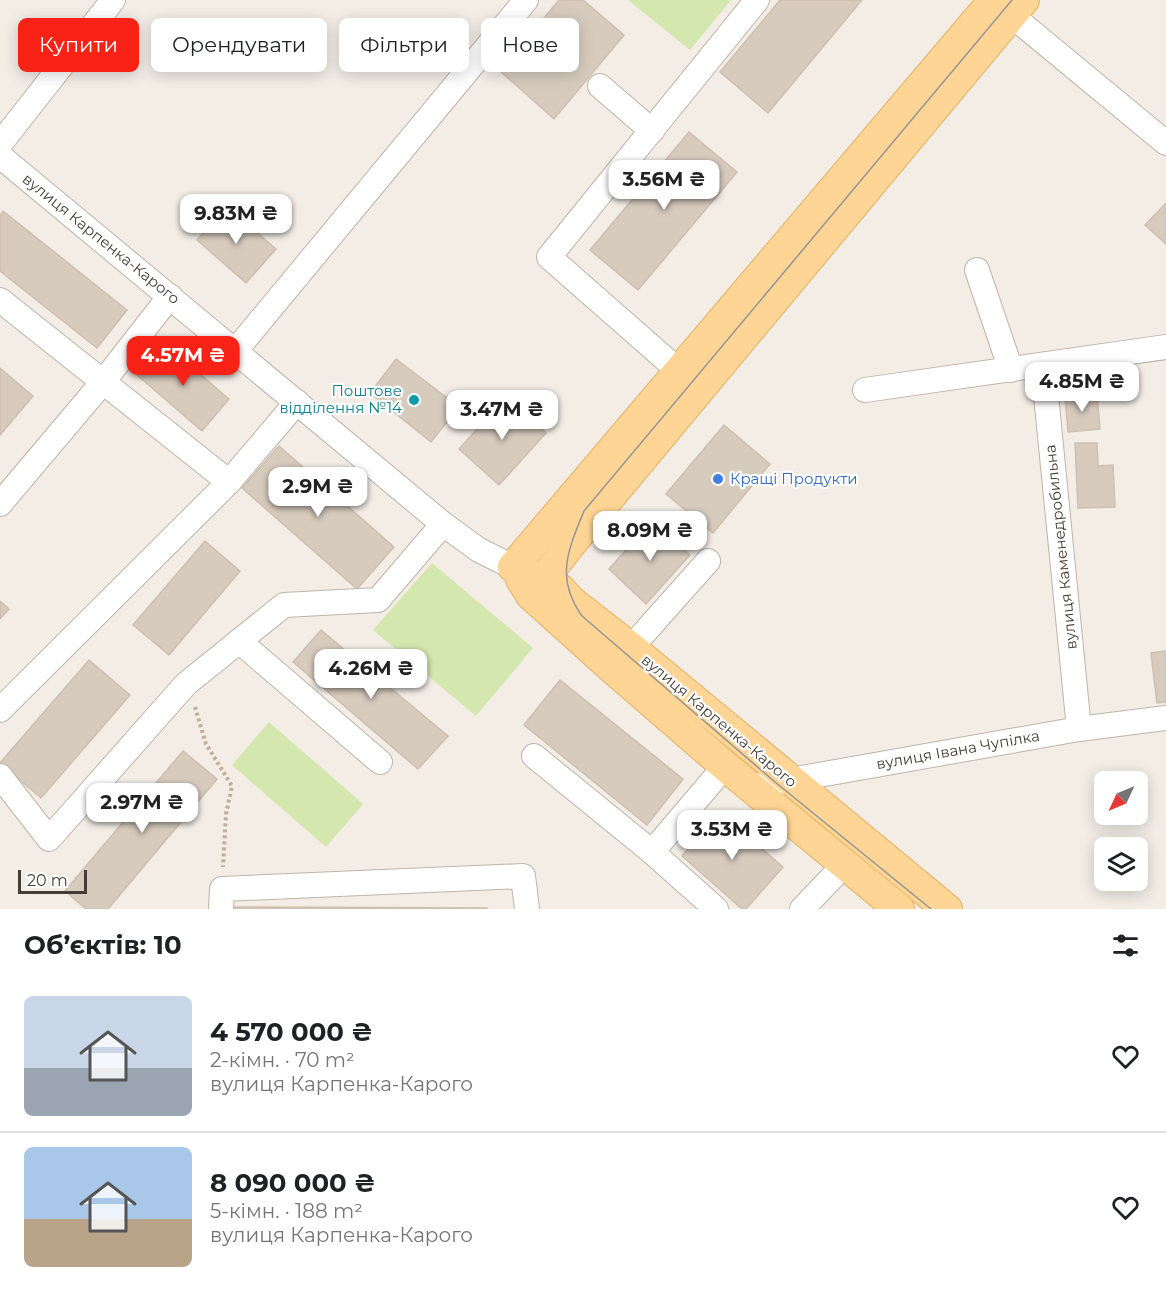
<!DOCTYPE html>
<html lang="uk">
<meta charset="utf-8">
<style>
:root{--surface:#fff;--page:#f6f6f6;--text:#202124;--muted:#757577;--line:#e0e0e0;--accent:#f92216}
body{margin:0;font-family:Montserrat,sans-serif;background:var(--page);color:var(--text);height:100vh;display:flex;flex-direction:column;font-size:22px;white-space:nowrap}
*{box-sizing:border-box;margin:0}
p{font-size:20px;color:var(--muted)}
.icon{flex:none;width:33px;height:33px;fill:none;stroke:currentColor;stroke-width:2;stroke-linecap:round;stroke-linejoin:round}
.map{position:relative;height:909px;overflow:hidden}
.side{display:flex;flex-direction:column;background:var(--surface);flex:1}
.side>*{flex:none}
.guide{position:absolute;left:18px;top:18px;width:600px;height:54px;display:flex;gap:12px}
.needle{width:39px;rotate:226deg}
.tools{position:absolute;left:1094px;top:771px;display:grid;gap:12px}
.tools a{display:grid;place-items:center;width:54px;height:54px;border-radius:9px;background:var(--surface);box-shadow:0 3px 15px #0003;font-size:30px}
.scale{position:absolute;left:18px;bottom:15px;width:69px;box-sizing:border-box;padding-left:6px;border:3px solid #453d35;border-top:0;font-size:16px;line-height:21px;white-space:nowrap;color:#453d35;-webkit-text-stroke:4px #fff;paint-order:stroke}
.price{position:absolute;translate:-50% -51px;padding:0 14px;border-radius:12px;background:#fff;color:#222;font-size:20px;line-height:39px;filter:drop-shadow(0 2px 3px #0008)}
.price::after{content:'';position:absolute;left:50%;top:36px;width:18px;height:14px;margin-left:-9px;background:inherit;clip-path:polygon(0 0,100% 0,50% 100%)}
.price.current{background:var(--accent);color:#fff}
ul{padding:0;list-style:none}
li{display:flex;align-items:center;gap:18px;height:150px;padding:0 24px}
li+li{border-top:2px solid var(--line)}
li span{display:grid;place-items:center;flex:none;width:168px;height:120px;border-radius:9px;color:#555}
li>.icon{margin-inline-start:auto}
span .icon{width:72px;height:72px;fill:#fffc;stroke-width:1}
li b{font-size:26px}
h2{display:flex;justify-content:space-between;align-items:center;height:72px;padding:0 24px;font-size:26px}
.pill{padding:0 21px;border-radius:9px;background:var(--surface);box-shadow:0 3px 15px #0003;font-size:21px;line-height:54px}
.pill.current{background:var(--accent);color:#fff}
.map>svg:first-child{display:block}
.green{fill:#d3e7ae}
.building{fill:#d7cbbe;stroke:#cfbfae;stroke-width:1.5}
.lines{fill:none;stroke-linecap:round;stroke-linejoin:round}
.minor-casing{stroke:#beb4a8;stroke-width:26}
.major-casing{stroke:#e3b063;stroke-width:32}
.path{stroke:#c0ae99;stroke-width:4;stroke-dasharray:3 3;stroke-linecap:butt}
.minor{stroke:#fff;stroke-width:24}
.major{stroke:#fed594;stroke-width:30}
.tram{stroke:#959595;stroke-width:1.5}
.culture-dot{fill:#0f9aa8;stroke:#fff;stroke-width:2}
.shop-dot{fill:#3f7fe0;stroke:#fff;stroke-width:2}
.labels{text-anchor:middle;stroke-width:4.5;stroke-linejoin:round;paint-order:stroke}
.street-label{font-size:15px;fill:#453d35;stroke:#fff}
.culture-label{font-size:15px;fill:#0d838f;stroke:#fff;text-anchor:end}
.shop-label{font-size:15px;fill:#366cbe;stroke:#fff;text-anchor:start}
</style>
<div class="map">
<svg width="1166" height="909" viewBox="0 0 1166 909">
<rect width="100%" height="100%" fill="#f3ede6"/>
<g class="green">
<polygon points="628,0 731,0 690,50"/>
<polygon points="432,563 533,648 476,716 373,630"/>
<polygon points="269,722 363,804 326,847 232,765"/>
</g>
<g class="building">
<polygon points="559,0 583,0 624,35 554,119 500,71"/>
<polygon points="780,0 862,0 768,113 720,72"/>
<polygon points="689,132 737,172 638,290 590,250"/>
<polygon points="1166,203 1166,244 1145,225"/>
<polygon points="226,206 276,249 246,283 197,240"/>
<polygon points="3,211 127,310 97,348 0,271 0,216"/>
<polygon points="164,343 229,399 202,431 137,375"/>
<polygon points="396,359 459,407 431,442 370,393"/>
<polygon points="0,368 33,396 0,435"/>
<polygon points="1097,394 1100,429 1068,432 1065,397"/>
<polygon points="506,397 546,433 499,485 459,449"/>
<polygon points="724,425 770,464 713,533 666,494"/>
<polygon points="1075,443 1097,443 1098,466 1113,465 1115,507 1078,508"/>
<polygon points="279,446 394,547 357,589 242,488"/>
<polygon points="653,520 690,555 646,604 609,569"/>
<polygon points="205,541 240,571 169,655 133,625"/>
<polygon points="0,601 9,609 0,619"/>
<polygon points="321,630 448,736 418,769 293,662"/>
<polygon points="1166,651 1166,702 1157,703 1151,653"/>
<polygon points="89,660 130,695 41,798 0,763"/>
<polygon points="560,680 683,779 647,825 524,725"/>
<polygon points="183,751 217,779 108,909 86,909 65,891"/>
<polygon points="720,812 783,867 746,909 742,909 682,856"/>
<polygon points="233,907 487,908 487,909 233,909"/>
</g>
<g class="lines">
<defs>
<g id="minor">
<polyline points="999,5 1166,143"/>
<polyline points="600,86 652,131"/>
<polyline points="0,144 113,0"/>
<polyline points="0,156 443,524 479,550 513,567"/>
<polyline points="977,270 1011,370"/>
<polyline points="0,300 229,482 297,402"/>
<polyline points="236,350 526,0"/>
<polyline points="1043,365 1079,729"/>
<polyline points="679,371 549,257 757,0"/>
<polyline points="865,390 1166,347"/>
<polyline points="0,504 103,382 170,296"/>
<polyline points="239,641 380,762"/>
<polyline points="620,660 708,561"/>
<polyline points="0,710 229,482"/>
<polyline points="534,756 652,852 725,766"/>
<polyline points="0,776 49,839 186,684 284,605 378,600 443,524"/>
<polyline points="751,787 1079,729 1166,718"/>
<polyline points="652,852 716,909"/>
<polyline points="221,909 222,889 523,876 527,909"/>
<polyline points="802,909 845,864"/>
</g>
<g id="major">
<polyline points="513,567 994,0"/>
<polyline points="524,572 560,589 571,601 630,647 947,909"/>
<polyline points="521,579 531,595 612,668 725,766 899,909"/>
<polyline points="531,595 570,545 1024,0"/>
</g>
</defs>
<use href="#minor" class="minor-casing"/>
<use href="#major" class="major-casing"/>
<polyline class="path" points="195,707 206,744 232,786 226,814 223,867"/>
<use href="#minor" class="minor"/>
<use href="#major" class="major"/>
<path class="tram" d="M931,909L775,782L582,616C555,578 568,550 584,511L1012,0"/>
</g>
<circle class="culture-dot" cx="414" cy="400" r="6"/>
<circle class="shop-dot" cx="718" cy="479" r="6"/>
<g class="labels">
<g class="street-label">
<text transform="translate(101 239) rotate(39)" y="5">вулиця Карпенка-Карого</text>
<text transform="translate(1061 547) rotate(-96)" y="5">вулиця Каменедробильна</text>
<text transform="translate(719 721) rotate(40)" y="5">вулиця Карпенка-Карого</text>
<text transform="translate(958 750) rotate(-10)" y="5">вулиця Івана Чупілка</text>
</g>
<g class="culture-label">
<text x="402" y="396">Поштове<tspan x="402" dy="17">відділення №14</tspan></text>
</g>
<g class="shop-label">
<text x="730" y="484">Кращі Продукти</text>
</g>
</g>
</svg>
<div class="tools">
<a><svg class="needle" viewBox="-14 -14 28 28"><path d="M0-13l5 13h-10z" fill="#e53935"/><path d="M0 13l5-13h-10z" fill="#757577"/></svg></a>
<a><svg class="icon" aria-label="layers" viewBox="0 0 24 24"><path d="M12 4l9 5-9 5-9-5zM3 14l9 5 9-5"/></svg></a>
</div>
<div class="scale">20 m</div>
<b class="price" style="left:664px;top:211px">3.56M ₴</b>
<b class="price" style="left:236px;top:245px">9.83M ₴</b>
<b class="price current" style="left:183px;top:387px">4.57M ₴</b>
<b class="price" style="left:1082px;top:413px">4.85M ₴</b>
<b class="price" style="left:502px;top:441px">3.47M ₴</b>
<b class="price" style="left:318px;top:518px">2.9M ₴</b>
<b class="price" style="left:650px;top:562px">8.09M ₴</b>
<b class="price" style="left:371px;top:700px">4.26M ₴</b>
<b class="price" style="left:142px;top:834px">2.97M ₴</b>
<b class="price" style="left:732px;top:861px">3.53M ₴</b>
<div class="guide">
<a class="pill current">Купити</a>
<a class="pill">Орендувати</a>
<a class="pill">Фільтри</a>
<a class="pill">Нове</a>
</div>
</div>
<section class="side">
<h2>Об’єктів: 10<svg class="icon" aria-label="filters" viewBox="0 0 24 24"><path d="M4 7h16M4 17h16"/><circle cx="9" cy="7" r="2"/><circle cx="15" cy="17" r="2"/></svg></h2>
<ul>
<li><span style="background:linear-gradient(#c9d6e8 60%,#9aa5b1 0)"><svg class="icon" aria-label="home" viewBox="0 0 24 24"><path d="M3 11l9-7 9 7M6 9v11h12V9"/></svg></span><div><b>4 570 000 ₴</b><p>2-кімн. · 70 m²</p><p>вулиця Карпенка-Карого</p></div><svg class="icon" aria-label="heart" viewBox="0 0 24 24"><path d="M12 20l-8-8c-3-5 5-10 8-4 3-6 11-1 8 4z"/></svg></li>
<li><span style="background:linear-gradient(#a9c7e8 60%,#b9a48a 0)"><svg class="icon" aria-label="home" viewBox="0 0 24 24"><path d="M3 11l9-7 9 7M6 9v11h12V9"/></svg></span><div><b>8 090 000 ₴</b><p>5-кімн. · 188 m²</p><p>вулиця Карпенка-Карого</p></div><svg class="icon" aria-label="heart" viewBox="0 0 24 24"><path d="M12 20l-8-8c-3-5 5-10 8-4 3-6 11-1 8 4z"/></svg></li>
</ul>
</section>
